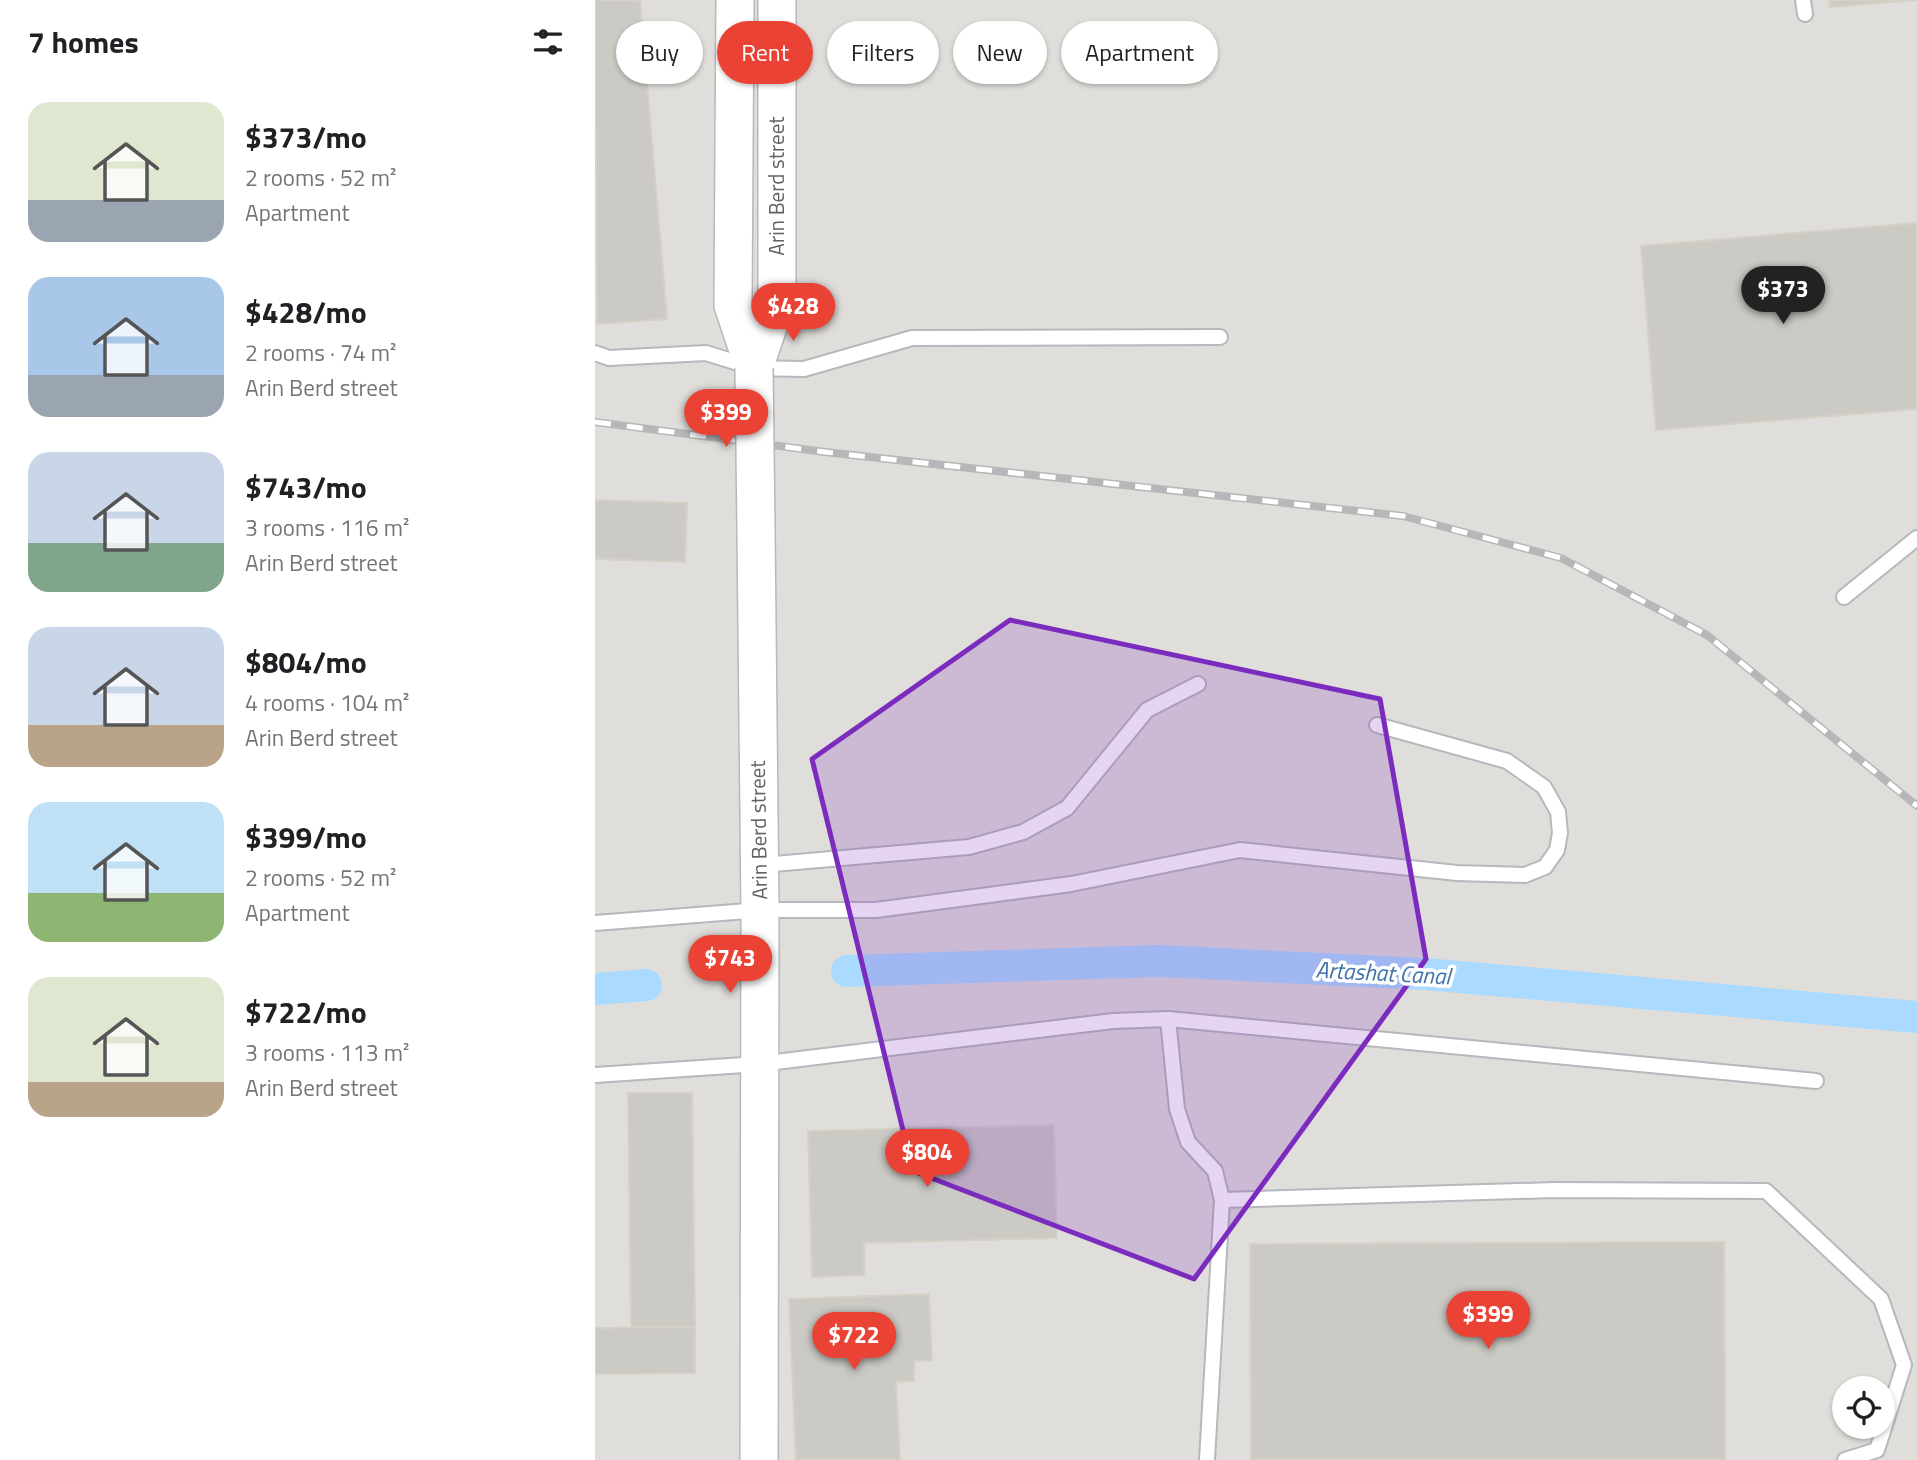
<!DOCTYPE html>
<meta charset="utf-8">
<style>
:root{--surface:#fff;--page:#f6f6f6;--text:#202124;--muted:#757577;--accent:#ea4335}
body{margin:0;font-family:"Titillium Web",sans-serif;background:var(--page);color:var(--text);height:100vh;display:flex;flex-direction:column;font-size:26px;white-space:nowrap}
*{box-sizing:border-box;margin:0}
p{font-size:23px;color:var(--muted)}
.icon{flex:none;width:38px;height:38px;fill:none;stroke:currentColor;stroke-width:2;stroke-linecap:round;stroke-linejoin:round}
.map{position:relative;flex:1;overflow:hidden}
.sheet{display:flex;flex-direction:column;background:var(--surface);width:595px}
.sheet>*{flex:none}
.hud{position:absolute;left:21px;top:21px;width:665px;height:63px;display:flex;gap:14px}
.fabs{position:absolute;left:1237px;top:1376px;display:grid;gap:14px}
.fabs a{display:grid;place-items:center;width:63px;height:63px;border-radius:50%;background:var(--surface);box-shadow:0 2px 5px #0004;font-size:35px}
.price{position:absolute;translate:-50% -60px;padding:0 16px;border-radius:24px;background:var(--accent);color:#fff;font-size:23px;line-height:46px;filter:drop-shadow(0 2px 4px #0008)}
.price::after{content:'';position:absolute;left:50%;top:42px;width:21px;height:16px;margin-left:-10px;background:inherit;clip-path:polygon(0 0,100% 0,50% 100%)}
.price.on{background:#222;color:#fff}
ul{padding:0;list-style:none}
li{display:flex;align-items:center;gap:21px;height:175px;padding:0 28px}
li span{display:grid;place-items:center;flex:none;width:196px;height:140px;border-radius:21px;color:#555}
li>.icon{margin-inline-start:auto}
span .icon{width:84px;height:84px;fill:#fffc;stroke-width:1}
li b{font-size:30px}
h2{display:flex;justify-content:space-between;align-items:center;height:84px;padding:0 28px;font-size:30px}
.tag{padding:0 24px;border-radius:32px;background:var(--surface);box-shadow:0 2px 5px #0004;font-size:24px;line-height:63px}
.tag.on{background:var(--accent);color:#fff}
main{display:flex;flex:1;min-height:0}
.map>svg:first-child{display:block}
.industrial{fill:#e0deda;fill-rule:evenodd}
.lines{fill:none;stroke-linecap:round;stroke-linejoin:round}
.canal{stroke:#aadaff;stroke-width:32}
.building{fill:#cccac5;stroke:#d6d1c6;stroke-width:2}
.service-casing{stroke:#b5b8bc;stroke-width:18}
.tertiary-casing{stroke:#b5b8bc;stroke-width:40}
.service{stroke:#fff;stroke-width:14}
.tertiary{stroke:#fff;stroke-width:37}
.rail-casing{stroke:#b6b7b8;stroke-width:8}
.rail{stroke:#fff;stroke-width:5;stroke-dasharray:16;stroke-linecap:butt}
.tertiary-bridge-casing{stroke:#b5b8bc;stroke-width:40;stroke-linecap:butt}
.tertiary-bridge{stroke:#fff;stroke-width:37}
.marked{fill:#7b2cbf;fill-opacity:0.2;stroke:#7b2cbf;stroke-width:5;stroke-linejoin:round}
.labels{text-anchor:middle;stroke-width:7;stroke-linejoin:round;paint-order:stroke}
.street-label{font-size:21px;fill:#5f6368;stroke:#fff}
.water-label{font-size:23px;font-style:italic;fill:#4174aa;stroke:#fff}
</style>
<main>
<section class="sheet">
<h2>7 homes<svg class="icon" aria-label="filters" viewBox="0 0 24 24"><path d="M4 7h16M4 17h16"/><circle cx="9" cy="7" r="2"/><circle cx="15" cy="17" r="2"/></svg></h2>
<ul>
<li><span style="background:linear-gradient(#dfe7d0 70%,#9aa5b1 0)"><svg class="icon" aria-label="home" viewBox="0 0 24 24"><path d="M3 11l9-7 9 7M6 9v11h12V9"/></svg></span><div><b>$373/mo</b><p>2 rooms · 52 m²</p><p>Apartment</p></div></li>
<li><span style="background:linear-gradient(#a9c7e8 70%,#9aa5b1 0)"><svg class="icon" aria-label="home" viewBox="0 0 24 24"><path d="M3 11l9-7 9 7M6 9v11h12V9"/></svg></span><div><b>$428/mo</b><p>2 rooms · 74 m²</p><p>Arin Berd street</p></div></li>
<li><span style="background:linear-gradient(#c9d6e8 65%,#7fa58c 0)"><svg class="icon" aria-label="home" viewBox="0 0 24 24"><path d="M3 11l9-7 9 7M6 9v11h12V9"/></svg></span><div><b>$743/mo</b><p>3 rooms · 116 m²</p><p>Arin Berd street</p></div></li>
<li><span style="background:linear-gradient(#c9d6e8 70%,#b9a48a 0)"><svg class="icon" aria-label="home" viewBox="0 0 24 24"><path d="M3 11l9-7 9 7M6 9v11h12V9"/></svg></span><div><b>$804/mo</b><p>4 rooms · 104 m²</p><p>Arin Berd street</p></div></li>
<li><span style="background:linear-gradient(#bfe0f5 65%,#8fb573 0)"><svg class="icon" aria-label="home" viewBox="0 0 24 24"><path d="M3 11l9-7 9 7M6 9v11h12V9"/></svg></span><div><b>$399/mo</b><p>2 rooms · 52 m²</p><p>Apartment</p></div></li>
<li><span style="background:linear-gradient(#dfe7d0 75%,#b9a48a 0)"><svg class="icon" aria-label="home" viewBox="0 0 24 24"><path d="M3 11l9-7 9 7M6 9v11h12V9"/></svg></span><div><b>$722/mo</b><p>3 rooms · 113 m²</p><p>Arin Berd street</p></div></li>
</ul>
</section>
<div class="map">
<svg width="1322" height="1460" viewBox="0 0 1322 1460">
<rect width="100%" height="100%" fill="#f1efe8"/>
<path class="industrial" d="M0,0H1322V1460H0ZM1250,1388H1288V1426H1250Z"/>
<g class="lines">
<g class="canal">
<polyline points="252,971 565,961 830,974 1322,1017"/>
<polyline points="0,989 51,985"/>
</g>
</g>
<g class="building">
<polygon points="0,0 45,0 72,319 2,324"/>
<polygon points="1234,0 1322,0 1235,7"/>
<polygon points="1322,223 1322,409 1061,430 1046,246"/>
<polygon points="0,500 92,503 90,562 0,559"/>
<polygon points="33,1093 97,1093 100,1327 36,1327"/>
<polygon points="459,1125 462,1238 269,1243 269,1275 217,1277 213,1131"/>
<polygon points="1129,1242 1130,1460 656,1460 655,1244"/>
<polygon points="334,1294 337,1360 319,1361 319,1381 301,1382 305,1460 201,1460 194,1299"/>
<polygon points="100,1327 100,1373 0,1374 0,1328"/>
</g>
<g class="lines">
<defs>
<g id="service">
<polyline points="1208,0 1210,14"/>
<polyline points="0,353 14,358 111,353 159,368 209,369 317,338 625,337"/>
<polyline points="1249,597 1322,538"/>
<polyline points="166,865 374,847 428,832 472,808 552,710 603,684"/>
<polyline points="0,923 165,910 281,910 476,884 645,850 862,873 930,875 950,867 962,850 965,833 963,812 949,787 912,761 782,725"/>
<polyline points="573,1019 582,1109 593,1142 620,1171 627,1200 612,1460"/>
<polyline points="0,1075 164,1064 518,1021 573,1019 1221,1081"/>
<polyline points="627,1200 959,1190 1171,1191 1286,1299 1309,1365 1282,1450 1250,1460"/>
</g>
<g id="tertiary">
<polyline points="140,0 138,305 159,368"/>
<polyline points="159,368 182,300 182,0"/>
<polyline points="161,530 165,910 164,1460"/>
</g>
</defs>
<use href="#service" class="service-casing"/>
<use href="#tertiary" class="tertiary-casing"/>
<use href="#service" class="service"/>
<use href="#tertiary" class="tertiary"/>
<defs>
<polyline id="rail" points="0,422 230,452 808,516 966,558 1112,635 1322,806"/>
</defs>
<use href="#rail" class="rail-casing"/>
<use href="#rail" class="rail"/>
<defs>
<polyline id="tertiary-bridge" points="159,368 161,530"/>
</defs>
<use href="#tertiary-bridge" class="tertiary-bridge-casing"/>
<use href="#tertiary-bridge" class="tertiary-bridge"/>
</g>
<path class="marked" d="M415,620L785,699L831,959L599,1279L318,1171L217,759Z"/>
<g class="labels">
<g class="street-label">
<text transform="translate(182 186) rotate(-90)" y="7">Arin Berd street</text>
<text transform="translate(164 830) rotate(-91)" y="7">Arin Berd street</text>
</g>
<g class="water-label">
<text transform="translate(788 973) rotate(3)" y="8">Artashat Canal</text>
</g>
</g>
</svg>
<div class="fabs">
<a><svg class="icon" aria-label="locate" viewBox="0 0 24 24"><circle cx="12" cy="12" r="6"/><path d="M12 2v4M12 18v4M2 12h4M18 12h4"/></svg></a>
</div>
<b class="price on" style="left:1188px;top:326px">$373</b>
<b class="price" style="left:198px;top:343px">$428</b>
<b class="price" style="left:131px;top:449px">$399</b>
<b class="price" style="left:135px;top:995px">$743</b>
<b class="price" style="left:332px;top:1189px">$804</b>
<b class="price" style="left:893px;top:1351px">$399</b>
<b class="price" style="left:259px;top:1372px">$722</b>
<div class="hud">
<a class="tag">Buy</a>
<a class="tag on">Rent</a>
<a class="tag">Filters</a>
<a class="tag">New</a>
<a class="tag">Apartment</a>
</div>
</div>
</main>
